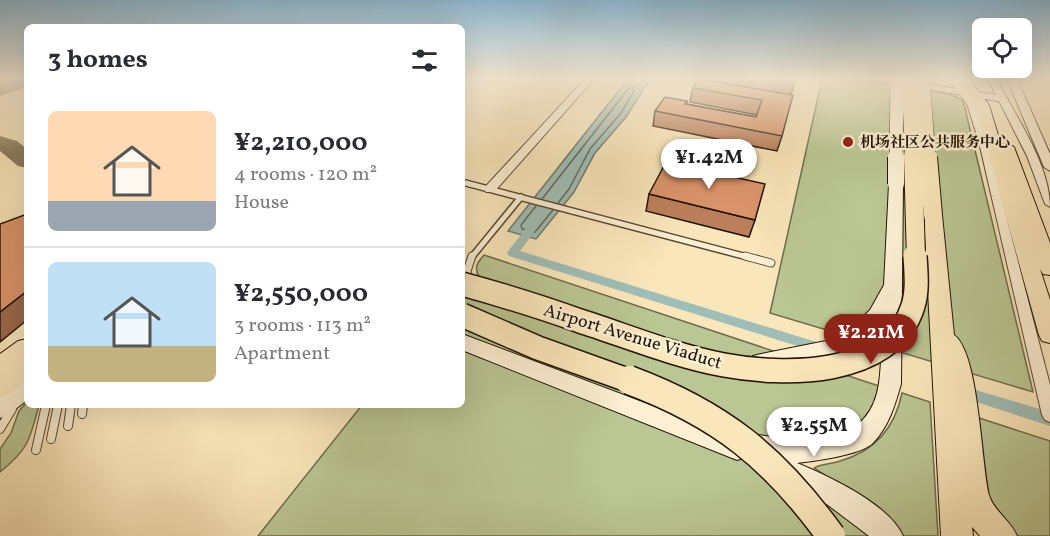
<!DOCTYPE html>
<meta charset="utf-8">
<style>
:root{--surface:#fff;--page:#f7f7f7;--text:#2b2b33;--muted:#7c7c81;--line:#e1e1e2;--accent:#8f2418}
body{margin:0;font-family:Vollkorn,"Noto Serif SC",serif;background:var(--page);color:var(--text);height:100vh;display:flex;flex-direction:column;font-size:22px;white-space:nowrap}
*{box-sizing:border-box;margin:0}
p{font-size:20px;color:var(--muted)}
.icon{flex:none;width:33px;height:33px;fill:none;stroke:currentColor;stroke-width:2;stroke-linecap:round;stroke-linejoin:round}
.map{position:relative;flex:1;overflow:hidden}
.drawer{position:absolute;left:24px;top:24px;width:441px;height:384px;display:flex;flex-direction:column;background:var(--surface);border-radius:9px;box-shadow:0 6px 24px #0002}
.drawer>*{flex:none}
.buttons{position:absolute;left:972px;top:18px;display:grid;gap:12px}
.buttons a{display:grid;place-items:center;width:60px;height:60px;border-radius:9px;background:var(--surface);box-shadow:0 6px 24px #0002;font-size:30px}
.price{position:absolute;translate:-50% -51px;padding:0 14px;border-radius:21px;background:#fff;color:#222;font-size:20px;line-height:39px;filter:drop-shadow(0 2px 3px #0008)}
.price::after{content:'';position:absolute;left:50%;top:36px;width:18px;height:14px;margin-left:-9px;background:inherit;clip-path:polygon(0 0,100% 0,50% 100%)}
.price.selected{background:var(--accent);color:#fff}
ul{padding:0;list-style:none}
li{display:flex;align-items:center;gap:18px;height:150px;padding:0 24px}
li+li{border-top:2px solid var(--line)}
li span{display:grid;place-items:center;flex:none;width:168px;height:120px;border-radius:9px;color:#555}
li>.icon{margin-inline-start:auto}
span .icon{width:72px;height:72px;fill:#fffc;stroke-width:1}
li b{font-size:26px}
h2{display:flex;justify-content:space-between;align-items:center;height:72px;padding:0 24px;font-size:26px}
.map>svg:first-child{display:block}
.green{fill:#bac693;stroke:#6e6d4c;stroke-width:1.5}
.water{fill:#a0beb7;stroke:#6e7a70;stroke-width:1.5}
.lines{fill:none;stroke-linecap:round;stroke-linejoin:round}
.shore{stroke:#61695e;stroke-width:1.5}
.canal{fill:#a0beb7;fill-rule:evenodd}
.taxiway{fill:#8e7d60;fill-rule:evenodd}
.service-far2-casing{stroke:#584833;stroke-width:8}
.service-far1-casing{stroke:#584833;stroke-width:9}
.service-casing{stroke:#584833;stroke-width:10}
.minor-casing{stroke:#584833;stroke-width:2}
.tertiary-casing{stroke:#584833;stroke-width:2}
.secondary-casing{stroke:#221406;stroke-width:2}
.primary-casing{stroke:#221406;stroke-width:2}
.trunk-casing{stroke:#221406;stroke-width:2}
.service-far2{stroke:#fcefd3;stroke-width:5}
.service-far1{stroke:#fcefd3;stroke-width:7}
.service{stroke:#fcefd3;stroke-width:8}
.minor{fill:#fcefd3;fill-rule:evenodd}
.tertiary{fill:#fcefd3;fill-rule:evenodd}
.secondary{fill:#fcefd3;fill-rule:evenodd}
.primary{fill:#fae6bb;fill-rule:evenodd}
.trunk{fill:#fae6bb;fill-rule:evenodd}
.secondary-bridge-far1-casing{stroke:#221406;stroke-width:14;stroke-linecap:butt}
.secondary-bridge-casing{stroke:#221406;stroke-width:18;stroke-linecap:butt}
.trunk-bridge-far3-casing{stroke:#221406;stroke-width:16;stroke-linecap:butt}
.trunk-bridge-far2-casing{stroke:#221406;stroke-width:20;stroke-linecap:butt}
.trunk-bridge-far1-casing{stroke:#221406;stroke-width:26;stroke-linecap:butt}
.trunk-bridge-casing{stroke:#221406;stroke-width:31;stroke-linecap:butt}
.secondary-bridge-far1{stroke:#fcefd3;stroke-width:13}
.secondary-bridge{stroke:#fcefd3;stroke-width:16}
.trunk-bridge-far3{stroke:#fae6bb;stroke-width:15}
.trunk-bridge-far2{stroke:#fae6bb;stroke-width:18}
.trunk-bridge-far1{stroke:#fae6bb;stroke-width:23}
.trunk-bridge{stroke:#fae6bb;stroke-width:28}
.wall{fill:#bc7f5c;stroke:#221406;stroke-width:1.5}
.shaded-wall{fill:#99684b;stroke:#221406;stroke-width:1.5}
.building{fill:#db946b;stroke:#221406;stroke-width:1.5}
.poi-dot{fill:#8f2418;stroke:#fcefd3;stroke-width:2}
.labels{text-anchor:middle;stroke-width:5;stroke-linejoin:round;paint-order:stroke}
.far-poi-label{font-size:15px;font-weight:bold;fill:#221406;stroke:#fcefd3;text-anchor:start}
.street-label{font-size:18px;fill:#221406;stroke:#fcefd3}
</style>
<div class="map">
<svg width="1050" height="536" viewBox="0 0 1050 536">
<rect width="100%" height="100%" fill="#fae6bb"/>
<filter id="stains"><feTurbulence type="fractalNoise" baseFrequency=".00333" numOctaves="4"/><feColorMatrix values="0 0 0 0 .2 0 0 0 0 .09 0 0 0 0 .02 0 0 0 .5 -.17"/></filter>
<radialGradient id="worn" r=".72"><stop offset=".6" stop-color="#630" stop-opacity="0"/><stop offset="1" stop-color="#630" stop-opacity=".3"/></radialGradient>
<g class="green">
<polygon points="822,79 854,79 949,94 963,100 1033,392 770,313"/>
<path d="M484,255L879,386L872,412L850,432L809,446L694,423L462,338V290L479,277C474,267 477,263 484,255Z"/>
<polygon points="462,348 807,483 877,536 258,536 362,405 462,405"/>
<path d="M902,393L930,402L938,536H899L840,485L814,468C820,464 832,464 840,461C875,451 895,428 902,393Z"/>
<path d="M27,402V405H39C30,439 29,449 0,472V449L11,433L19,411Z"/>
<polygon points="973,416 1050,441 1050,536 1010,536 989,513"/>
</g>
<polygon class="water" points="628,79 650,79 626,117 595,153 574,192 536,239 508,231"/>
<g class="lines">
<g class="shore">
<polyline points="542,199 629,88 633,87 634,91 621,113 590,149 569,189 558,203"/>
<polyline points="536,206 521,225 522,229 535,232 553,210"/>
</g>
<g class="canal">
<polygon points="535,221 540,224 520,251 823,344 828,345 830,349 828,353 823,354 509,256 507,253 509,250 531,222"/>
<polygon points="972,389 1050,412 1050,426 967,399 964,395 967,391"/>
</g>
<g class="taxiway">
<polygon points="10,79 27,79 27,87 0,96 0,83"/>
<polygon points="0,136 17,141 27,149 27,168 18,166 0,151"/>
</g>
<defs>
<g id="service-far2">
<polyline points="462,182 751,258"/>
<polyline points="471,258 521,197"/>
</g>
<g id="service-far1">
<polyline points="745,256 771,263"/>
<polyline points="468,279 467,271 472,256"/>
</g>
<g id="service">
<polyline points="82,414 83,405"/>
<polyline points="68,426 71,405"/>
<polyline points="0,429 12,409"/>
<polyline points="51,439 58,405"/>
<polyline points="36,450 46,405"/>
</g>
<g id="minor">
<polygon points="949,79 957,79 975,104 987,142 1050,385 1050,422 1045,420 1042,415 979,142 967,104"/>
<path d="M988,79H996C1016,116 1050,165 1050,207L1045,204L1027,156Z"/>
</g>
<g id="tertiary">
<polygon points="585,79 594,79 494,192 486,192 484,189 486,186"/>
<polygon points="869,79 894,79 1003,96 1008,99 1003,102"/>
<polygon points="1007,79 1017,79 1050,154 1050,171 1044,167"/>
</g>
<g id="secondary">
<path d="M896,180L903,184L901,384C895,405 889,426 873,443C861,455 814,461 797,463C828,476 889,504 903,536H869L828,505L770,475L766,467L770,459L747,454L746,457L737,460L462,350V334L743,440L753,434C803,443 870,449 879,383C882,363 881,342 882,323C853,358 804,364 761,370L753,368L750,362L753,356L761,354L826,341L852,327L870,310L884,285L889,184Z"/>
<polygon points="27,379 27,400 8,415 0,418 0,395 19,382"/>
</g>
<polygon id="primary" points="957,79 969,79 989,105 1001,145 1007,143 1014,147 1050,243 1050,275 1043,274 1040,269 1050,300 1050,343 1042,341 1039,335 975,105"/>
<g id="trunk">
<path d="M933,209L940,211L942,215L954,335C979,352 981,462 989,495C993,510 1011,521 1017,536H980L972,527L973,536H941L924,215L926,211Z"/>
<polygon points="27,339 27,381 9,394 0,398 0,354 18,341"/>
</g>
</defs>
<use href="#service-far2" class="service-far2-casing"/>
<use href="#service-far1" class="service-far1-casing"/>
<use href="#service" class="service-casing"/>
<use href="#minor" class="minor-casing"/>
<use href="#tertiary" class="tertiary-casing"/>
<use href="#secondary" class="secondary-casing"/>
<use href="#primary" class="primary-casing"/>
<use href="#trunk" class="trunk-casing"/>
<use href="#service-far2" class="service-far2"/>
<use href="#service-far1" class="service-far1"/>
<use href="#service" class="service"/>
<use href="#minor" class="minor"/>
<use href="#tertiary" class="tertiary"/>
<use href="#secondary" class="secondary"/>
<use href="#primary" class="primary"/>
<use href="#trunk" class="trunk"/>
<defs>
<polyline id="secondary-bridge-far1" points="896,159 897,79"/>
<polyline id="secondary-bridge" points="896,184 896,157"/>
<g id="trunk-bridge-far3">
<polyline points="909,79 913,159"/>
<polyline points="922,79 928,159"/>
</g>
<g id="trunk-bridge-far2">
<polyline points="913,157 916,258"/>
<polyline points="928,157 933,215"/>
</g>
<g id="trunk-bridge-far1">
<path d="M462,284C502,295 541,307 580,321C627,336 675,356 724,365C783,376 891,378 913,306C918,290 916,273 915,256"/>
<polyline points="462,315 538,348 633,382"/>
</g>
<path id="trunk-bridge" d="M629,380C720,414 774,457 831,536"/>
</defs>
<use href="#secondary-bridge-far1" class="secondary-bridge-far1-casing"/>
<use href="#secondary-bridge" class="secondary-bridge-casing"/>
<use href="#trunk-bridge-far3" class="trunk-bridge-far3-casing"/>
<use href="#trunk-bridge-far2" class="trunk-bridge-far2-casing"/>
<use href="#trunk-bridge-far1" class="trunk-bridge-far1-casing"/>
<use href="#trunk-bridge" class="trunk-bridge-casing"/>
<use href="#secondary-bridge-far1" class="secondary-bridge-far1"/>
<use href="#secondary-bridge" class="secondary-bridge"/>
<use href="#trunk-bridge-far3" class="trunk-bridge-far3"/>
<use href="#trunk-bridge-far2" class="trunk-bridge-far2"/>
<use href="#trunk-bridge-far1" class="trunk-bridge-far1"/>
<use href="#trunk-bridge" class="trunk-bridge"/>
</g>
<g class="wall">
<polygon points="698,79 796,79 791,94 782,136 777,151 653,126 655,111 687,101 687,104 756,117 757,115 690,102 693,88"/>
<polygon points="649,194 755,220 749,237 646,211"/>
</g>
<polygon class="shaded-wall" points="27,291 27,320 0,342 0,312"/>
<g class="building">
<polygon points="698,79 793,95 782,136 655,111 665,97 687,101 685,104 756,117 762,100 693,88"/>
<polygon points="666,162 765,184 755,220 649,194"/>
<polygon points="27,214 27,291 0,312 0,224"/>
</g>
<linearGradient id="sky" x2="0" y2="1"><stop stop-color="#8bb8d4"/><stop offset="0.51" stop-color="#fdf4e0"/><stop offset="1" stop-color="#fdf4e0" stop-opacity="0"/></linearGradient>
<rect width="1050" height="154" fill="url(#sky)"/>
<circle class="poi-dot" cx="848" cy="142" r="6"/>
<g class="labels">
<g class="far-poi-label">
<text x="860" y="147">机场社区公共服务中心</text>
</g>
<g class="street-label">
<text transform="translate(633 336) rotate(17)" y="6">Airport Avenue Viaduct</text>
</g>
</g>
<rect width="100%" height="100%" filter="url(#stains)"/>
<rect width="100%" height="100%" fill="url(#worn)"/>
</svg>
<div class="buttons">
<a><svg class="icon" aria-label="locate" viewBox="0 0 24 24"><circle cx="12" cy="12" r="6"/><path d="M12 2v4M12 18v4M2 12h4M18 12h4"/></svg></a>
</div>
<b class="price" style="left:709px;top:190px">¥1.42M</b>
<b class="price selected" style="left:871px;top:365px">¥2.21M</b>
<b class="price" style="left:814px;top:458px">¥2.55M</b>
<section class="drawer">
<h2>3 homes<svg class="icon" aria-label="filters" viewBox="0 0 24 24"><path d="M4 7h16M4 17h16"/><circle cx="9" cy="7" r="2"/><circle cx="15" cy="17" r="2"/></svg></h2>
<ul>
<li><span style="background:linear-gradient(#ffd9b3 75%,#9aa5b1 0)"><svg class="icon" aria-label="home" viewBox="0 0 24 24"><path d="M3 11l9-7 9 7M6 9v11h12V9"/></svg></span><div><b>¥2,210,000</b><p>4 rooms · 120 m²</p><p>House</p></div></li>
<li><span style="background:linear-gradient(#bfe0f5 70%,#c2b280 0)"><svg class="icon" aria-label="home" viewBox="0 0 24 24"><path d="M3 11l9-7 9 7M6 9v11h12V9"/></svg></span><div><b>¥2,550,000</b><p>3 rooms · 113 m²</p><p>Apartment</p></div></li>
</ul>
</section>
</div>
